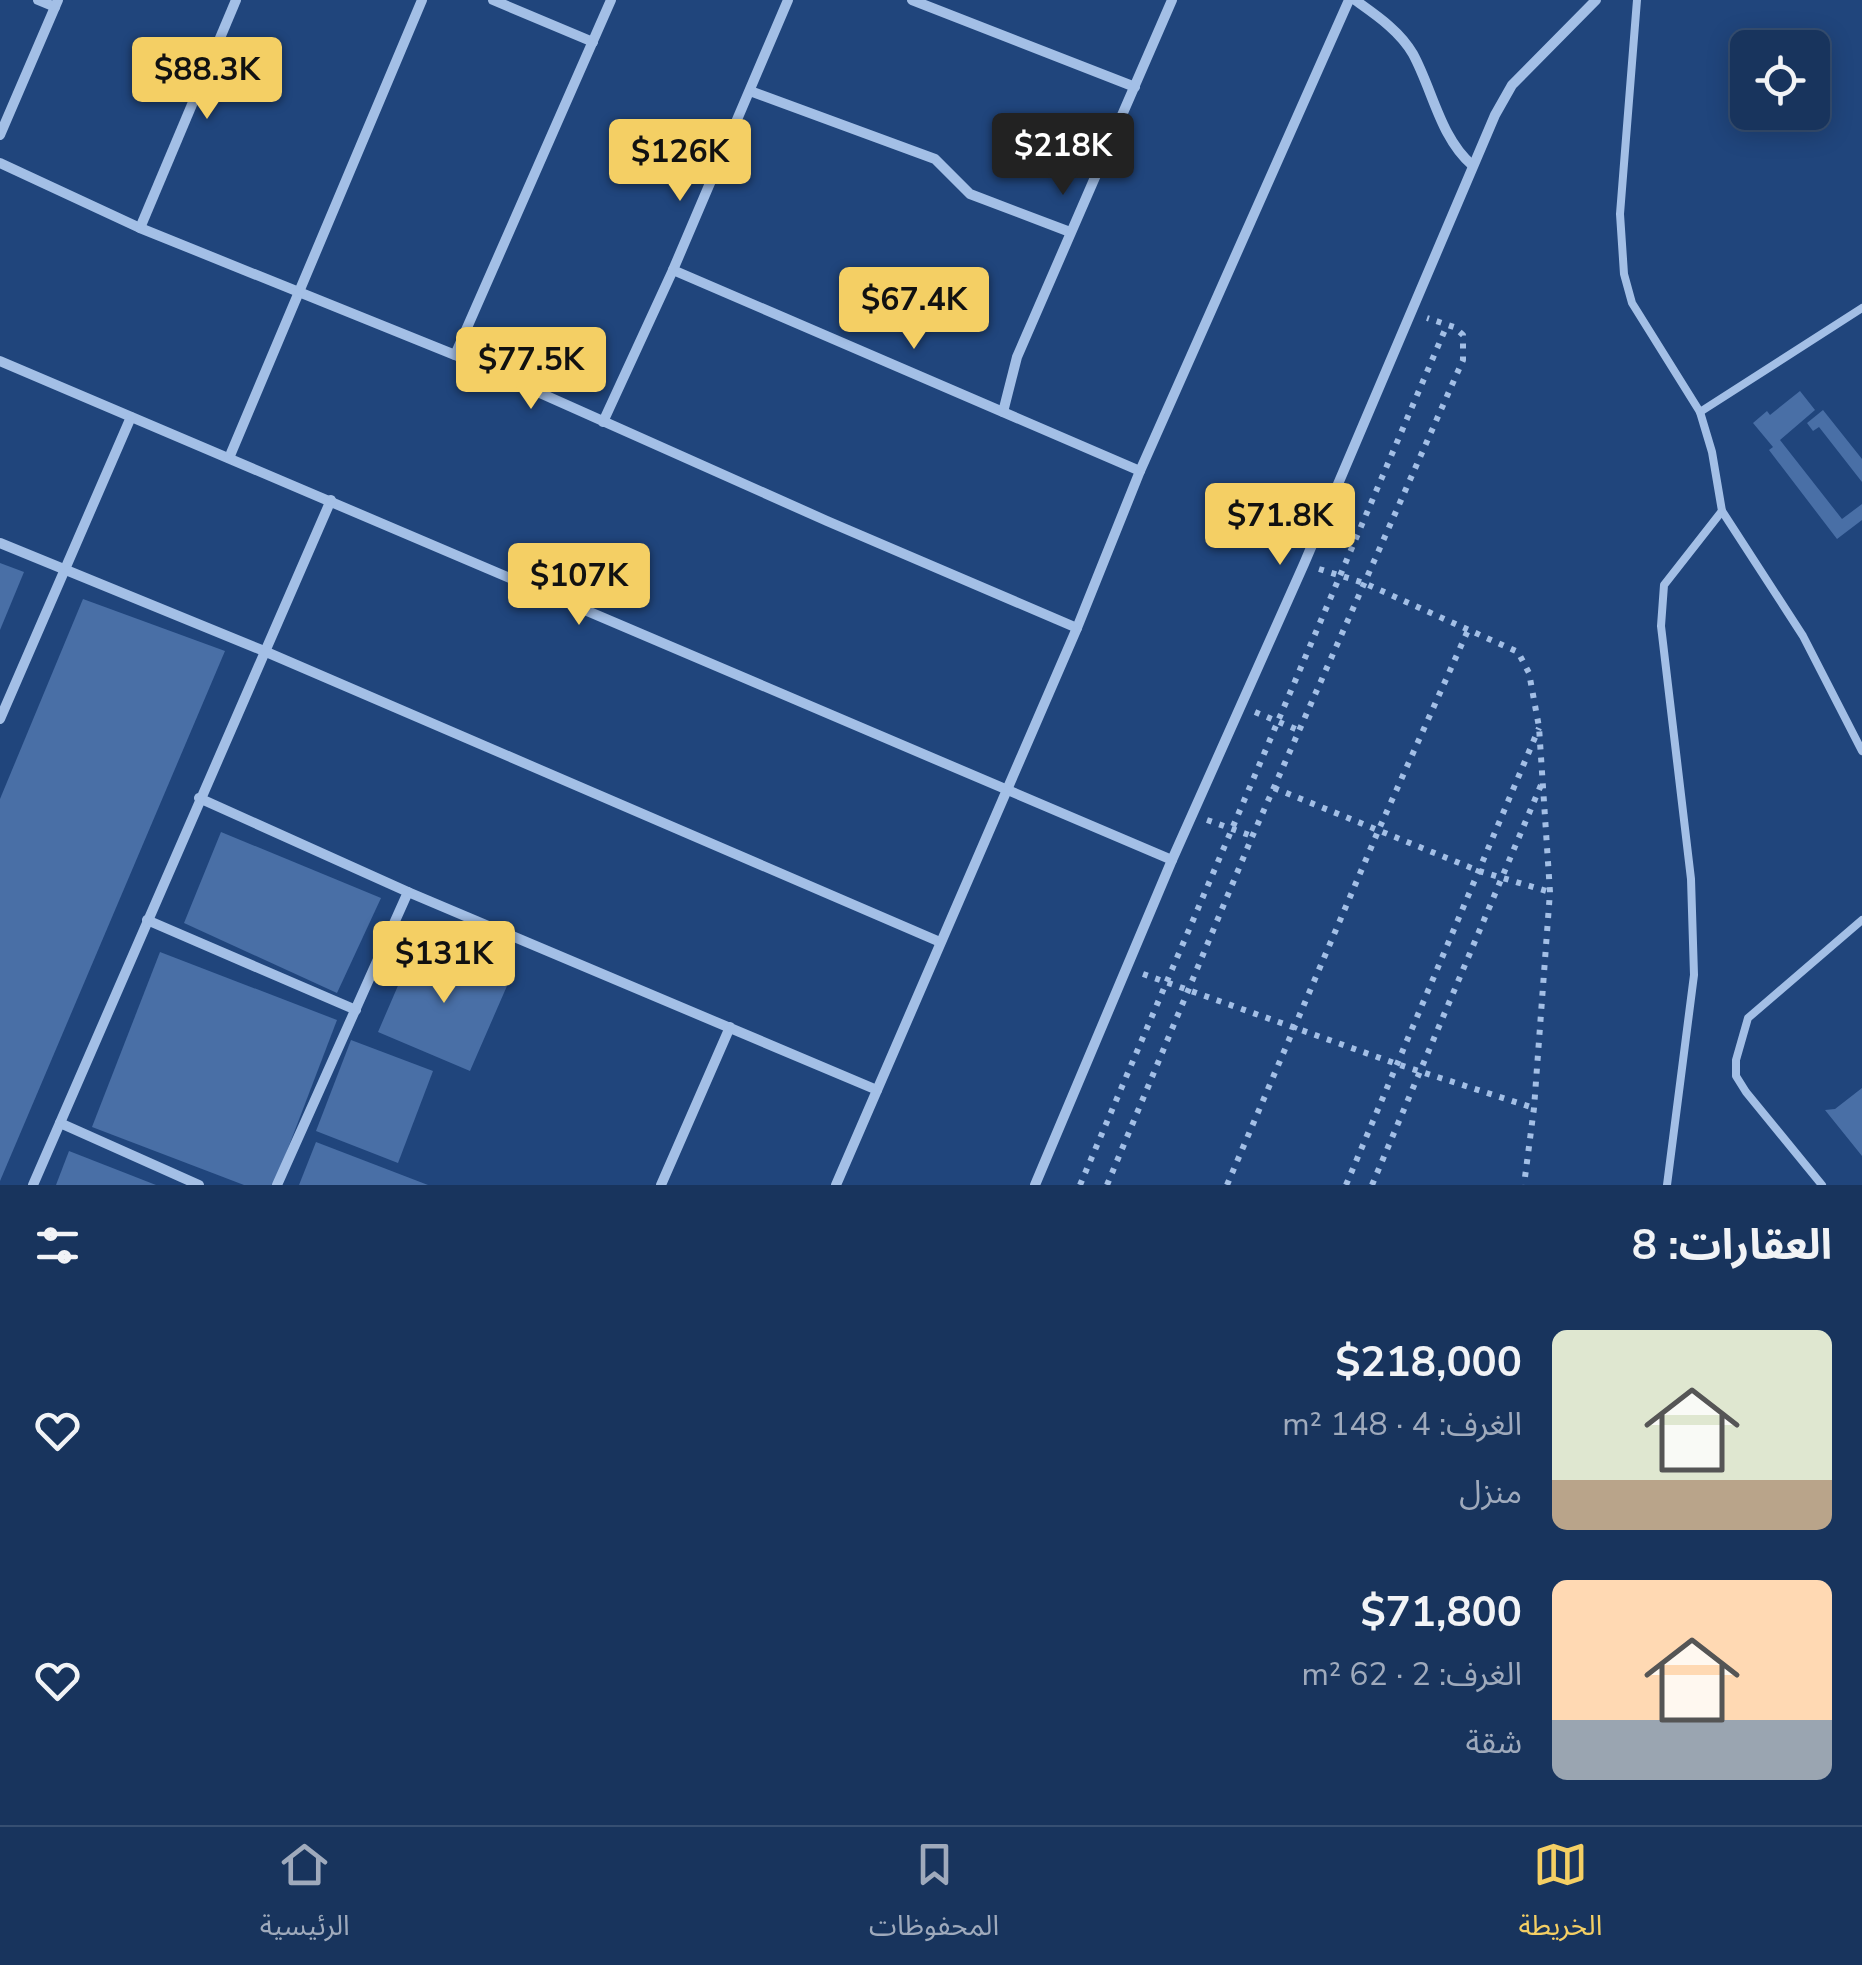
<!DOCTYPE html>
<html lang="ar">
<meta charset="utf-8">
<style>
:root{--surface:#18345d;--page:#253f66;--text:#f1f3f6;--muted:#9faabc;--line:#364f72;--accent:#f4cf64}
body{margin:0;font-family:"Nunito Sans","Noto Sans Arabic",sans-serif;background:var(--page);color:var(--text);direction:rtl;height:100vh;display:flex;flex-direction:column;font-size:38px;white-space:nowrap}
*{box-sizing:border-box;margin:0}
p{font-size:32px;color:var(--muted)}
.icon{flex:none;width:55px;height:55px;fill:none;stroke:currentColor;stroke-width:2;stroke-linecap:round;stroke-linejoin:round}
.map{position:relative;height:1185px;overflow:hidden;direction:ltr}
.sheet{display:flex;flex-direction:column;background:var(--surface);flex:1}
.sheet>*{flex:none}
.buttons{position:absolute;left:1730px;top:30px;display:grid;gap:20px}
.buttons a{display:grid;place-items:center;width:100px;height:100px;border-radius:15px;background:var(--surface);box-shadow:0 5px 25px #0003,0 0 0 2px var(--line);font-size:50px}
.price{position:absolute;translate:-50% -85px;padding:0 22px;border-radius:10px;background:var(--accent);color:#111;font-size:32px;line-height:65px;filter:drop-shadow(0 2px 5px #0008)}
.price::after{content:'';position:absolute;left:50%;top:60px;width:30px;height:22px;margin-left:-15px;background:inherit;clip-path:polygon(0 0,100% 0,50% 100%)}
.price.active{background:#222;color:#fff}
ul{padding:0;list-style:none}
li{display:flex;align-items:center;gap:30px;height:250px;padding:0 30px}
li span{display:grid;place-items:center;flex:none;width:280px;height:200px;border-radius:15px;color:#555}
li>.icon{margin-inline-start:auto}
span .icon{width:120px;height:120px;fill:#fffc;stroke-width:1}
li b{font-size:42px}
h2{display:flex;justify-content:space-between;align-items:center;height:120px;padding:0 30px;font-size:42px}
.tabs{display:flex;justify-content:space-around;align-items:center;height:140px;border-top:2px solid var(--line);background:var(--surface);font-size:28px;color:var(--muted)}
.tabs a{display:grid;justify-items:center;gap:5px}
.tabs .active{color:var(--accent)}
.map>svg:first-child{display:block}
.building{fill:#496fa6}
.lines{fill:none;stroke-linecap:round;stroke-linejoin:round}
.path{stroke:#a3bfe6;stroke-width:6;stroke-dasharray:5 8;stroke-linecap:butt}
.service{stroke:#a3bfe6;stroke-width:8}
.minor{stroke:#a3bfe6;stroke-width:10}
</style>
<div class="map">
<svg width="1862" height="1185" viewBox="0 0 1862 1185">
<rect width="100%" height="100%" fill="#20457c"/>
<g class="building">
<polygon points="1800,391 1815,410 1780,440 1842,519 1862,504 1862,520 1837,539 1769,450 1773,447 1753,423 1767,411 1770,415"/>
<polygon points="1823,410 1862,459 1862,482 1819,427 1813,431 1807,423"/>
<polygon points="0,563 24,572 0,630"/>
<polygon points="83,599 225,651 0,1181 0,799"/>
<polygon points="221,832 381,898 337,993 184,923"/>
<polygon points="416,944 444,956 446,952 510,979 470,1071 378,1032"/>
<polygon points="160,952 337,1020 274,1185 244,1185 92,1127"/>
<polygon points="351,1040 433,1071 398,1163 316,1131"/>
<polygon points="1862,1088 1862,1156 1825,1110 1835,1109"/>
<polygon points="316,1142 428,1185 299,1185"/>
<polygon points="69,1151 156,1185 56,1185"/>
</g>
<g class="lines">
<g class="path">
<polyline points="1319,569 1364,583 1518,652 1529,673 1539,727 1550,892 1534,1108 1524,1185"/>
<polyline points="1255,712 1298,730"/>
<polyline points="1274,788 1479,871 1550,892"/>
<polyline points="1207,820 1252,836"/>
<polyline points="1143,974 1397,1064 1534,1108"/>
<polyline points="1080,1185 1447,325"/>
<polyline points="1107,1185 1252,837 1463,360 1463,335 1454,327 1427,318"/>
<polyline points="1227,1185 1379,829 1469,628"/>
<polyline points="1346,1185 1539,728"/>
<polyline points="1372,1185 1541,785"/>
</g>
<g class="service">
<polyline points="1637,0 1620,214 1624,274 1632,303 1700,412 1712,452 1722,511 1664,585 1661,626 1691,879 1694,975 1667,1185"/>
<polyline points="1700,412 1862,308"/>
<polyline points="1722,511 1803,636 1862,751"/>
<polyline points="1822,1185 1746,1092 1736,1076 1736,1060 1748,1018 1862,920"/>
</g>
<g class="minor">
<polyline points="38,0 55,7"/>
<polyline points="493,0 593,42"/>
<polyline points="912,0 1135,87"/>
<path d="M1355,0C1376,15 1400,31 1413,54C1433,91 1440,137 1472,165"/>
<polyline points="750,91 935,159 970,194 1070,232"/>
<polyline points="0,135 58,0"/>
<polyline points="0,163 140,228 455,355 827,521 1077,628"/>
<polyline points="140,228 236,0"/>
<polyline points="673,270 1140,471"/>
<polyline points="455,355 611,0"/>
<polyline points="0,361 1172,860"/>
<polyline points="1003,412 1017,357 1172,0"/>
<polyline points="603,422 673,270 788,0"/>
<polyline points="229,458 422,0"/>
<polyline points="0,543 264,651 940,942"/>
<polyline points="0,719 131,417"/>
<polyline points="199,798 408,892 877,1090"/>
<polyline points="147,920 356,1010"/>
<polyline points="60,1123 199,1185"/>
<polyline points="33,1185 331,500"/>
<polyline points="277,1185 408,892"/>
<polyline points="661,1185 730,1027"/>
<polyline points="836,1185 1077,628 1140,471 1349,0"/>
<polyline points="1035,1185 1172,860 1304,564 1495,115 1512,85 1596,0"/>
</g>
</g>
</svg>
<div class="buttons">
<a><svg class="icon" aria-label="locate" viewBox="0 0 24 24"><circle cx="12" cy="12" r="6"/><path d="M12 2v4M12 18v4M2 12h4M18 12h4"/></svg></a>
</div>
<b class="price" style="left:207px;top:122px">$88.3K</b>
<b class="price active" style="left:1063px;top:198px">$218K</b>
<b class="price" style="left:680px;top:204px">$126K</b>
<b class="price" style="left:914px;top:352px">$67.4K</b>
<b class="price" style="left:531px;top:412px">$77.5K</b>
<b class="price" style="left:1280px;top:568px">$71.8K</b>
<b class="price" style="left:579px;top:628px">$107K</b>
<b class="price" style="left:444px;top:1006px">$131K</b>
</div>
<section class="sheet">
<h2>العقارات: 8<svg class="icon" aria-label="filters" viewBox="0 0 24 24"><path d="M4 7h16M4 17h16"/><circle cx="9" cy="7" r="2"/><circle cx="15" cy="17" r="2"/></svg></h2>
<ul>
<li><span style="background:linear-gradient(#dfe7d0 75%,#b9a48a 0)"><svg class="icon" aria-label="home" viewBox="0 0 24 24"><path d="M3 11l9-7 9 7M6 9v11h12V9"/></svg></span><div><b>$218,000</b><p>الغرف: 4 · 148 m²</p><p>منزل</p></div><svg class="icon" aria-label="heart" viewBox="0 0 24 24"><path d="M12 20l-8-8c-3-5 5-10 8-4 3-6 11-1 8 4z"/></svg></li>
<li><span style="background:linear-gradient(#ffd9b3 70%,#9aa5b1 0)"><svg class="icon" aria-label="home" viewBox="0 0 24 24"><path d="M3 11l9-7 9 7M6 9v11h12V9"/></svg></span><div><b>$71,800</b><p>الغرف: 2 · 62 m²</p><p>شقة</p></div><svg class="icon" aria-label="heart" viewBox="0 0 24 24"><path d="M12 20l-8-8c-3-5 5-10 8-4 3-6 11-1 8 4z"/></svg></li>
</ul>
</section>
<nav class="tabs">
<a class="active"><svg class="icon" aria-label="map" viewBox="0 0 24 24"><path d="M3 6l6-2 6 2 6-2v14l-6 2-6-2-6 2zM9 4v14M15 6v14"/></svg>الخريطة</a>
<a><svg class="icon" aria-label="saved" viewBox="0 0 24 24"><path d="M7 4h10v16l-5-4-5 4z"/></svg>المحفوظات</a>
<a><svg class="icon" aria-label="home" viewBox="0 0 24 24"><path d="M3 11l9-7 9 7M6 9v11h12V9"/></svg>الرئيسية</a>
</nav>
